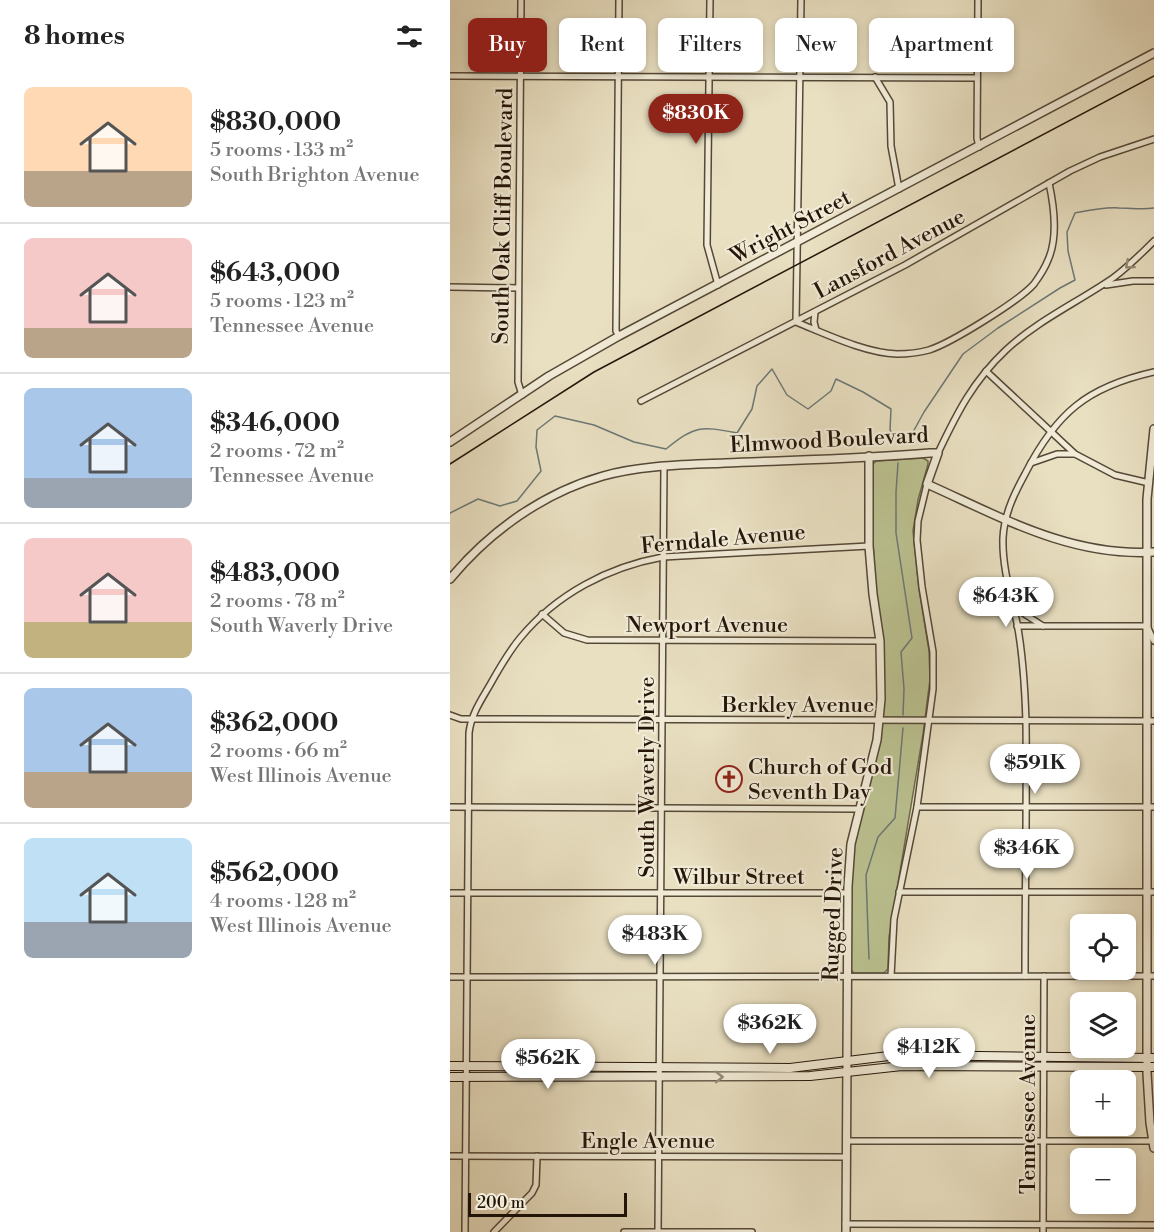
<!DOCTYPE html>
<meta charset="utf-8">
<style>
:root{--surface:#fff;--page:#f6f6f6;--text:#222;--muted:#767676;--line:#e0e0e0;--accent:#8f2418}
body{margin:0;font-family:"Libre Bodoni",serif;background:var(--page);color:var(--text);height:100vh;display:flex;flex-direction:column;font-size:22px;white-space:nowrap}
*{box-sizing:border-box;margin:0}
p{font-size:20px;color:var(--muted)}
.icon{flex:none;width:33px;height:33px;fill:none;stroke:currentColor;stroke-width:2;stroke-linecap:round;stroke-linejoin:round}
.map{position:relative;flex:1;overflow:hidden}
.sheet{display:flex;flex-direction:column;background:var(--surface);width:450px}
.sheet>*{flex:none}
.top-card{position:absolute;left:18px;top:18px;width:570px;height:54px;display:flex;gap:12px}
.tools{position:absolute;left:620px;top:914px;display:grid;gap:12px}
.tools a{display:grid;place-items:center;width:66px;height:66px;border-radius:9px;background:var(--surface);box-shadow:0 3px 9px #0003;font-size:30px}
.scale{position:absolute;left:18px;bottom:15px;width:159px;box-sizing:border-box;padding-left:6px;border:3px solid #241509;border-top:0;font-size:16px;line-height:21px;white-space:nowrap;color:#241509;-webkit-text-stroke:4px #f1ebd7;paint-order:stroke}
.price{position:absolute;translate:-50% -51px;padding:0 14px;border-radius:21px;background:#fff;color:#222;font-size:20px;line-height:39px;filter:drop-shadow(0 2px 3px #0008)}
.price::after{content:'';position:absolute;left:50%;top:36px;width:18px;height:14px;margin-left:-9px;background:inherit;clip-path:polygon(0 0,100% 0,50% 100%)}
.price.active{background:var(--accent);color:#fff}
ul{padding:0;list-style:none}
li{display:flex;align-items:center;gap:18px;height:150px;padding:0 24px}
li+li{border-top:2px solid var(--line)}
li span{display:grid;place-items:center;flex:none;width:168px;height:120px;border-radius:9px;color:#555}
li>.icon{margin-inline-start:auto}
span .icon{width:72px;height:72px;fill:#fffc;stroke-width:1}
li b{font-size:26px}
h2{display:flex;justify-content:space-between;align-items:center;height:72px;padding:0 24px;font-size:26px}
.tag{padding:0 21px;border-radius:9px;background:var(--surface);box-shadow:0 3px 9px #0003;font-size:21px;line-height:54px}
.tag.active{background:var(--accent);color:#fff}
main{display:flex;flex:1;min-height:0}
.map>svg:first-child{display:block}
.green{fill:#bbc190;stroke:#706b4c;stroke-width:1.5}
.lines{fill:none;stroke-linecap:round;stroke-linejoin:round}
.stream{stroke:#6c7876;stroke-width:1.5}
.minor-casing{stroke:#554837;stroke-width:8}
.tertiary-casing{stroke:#554837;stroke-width:10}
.secondary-casing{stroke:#241509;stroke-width:10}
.minor{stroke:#f1ebd7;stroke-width:5}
.tertiary{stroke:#f1ebd7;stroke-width:7}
.secondary{stroke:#f1ebd7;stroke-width:8}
.tram{stroke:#241509;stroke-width:1.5}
.oneway{stroke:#958b7a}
.labels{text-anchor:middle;stroke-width:4.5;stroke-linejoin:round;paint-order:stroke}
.street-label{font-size:22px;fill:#241509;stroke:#f1ebd7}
.poi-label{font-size:22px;fill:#241509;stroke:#f1ebd7;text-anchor:start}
</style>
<main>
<section class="sheet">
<h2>8 homes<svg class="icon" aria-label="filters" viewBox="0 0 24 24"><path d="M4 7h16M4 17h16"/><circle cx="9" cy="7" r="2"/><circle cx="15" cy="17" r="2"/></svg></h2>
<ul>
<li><span style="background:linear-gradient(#ffd9b3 70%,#b9a48a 0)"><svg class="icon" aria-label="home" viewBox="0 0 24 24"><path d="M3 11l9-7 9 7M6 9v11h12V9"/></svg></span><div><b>$830,000</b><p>5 rooms · 133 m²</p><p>South Brighton Avenue</p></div></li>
<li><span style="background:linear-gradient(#f6c9c9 75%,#b9a48a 0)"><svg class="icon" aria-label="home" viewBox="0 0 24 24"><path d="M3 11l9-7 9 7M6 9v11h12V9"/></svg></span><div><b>$643,000</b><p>5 rooms · 123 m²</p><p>Tennessee Avenue</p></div></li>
<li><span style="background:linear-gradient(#a9c7e8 75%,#9aa5b1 0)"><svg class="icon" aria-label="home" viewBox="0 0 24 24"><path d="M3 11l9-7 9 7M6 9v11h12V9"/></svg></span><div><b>$346,000</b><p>2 rooms · 72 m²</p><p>Tennessee Avenue</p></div></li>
<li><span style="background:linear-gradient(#f6c9c9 70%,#c2b280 0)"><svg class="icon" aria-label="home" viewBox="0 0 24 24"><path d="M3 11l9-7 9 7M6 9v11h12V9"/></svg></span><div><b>$483,000</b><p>2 rooms · 78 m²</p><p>South Waverly Drive</p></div></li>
<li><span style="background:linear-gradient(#a9c7e8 70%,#b9a48a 0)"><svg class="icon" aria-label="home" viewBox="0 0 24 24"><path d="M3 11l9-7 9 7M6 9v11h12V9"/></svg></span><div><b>$362,000</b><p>2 rooms · 66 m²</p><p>West Illinois Avenue</p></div></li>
<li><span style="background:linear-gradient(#bfe0f5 70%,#9aa5b1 0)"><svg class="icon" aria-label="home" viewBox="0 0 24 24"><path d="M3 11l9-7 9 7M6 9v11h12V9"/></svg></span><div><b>$562,000</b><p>4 rooms · 128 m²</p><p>West Illinois Avenue</p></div></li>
</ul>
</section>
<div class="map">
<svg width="704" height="1232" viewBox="0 0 704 1232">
<rect width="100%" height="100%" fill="#e9e0c2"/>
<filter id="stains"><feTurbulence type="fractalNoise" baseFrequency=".00333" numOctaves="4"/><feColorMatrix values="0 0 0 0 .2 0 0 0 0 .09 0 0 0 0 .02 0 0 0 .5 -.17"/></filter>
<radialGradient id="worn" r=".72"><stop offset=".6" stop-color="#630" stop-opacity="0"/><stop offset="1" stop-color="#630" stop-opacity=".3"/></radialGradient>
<polygon class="green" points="473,458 478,461 478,464 468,500 463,531 469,589 479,651 480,679 473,734 439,937 438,969 434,973 404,973 401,970 401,875 403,851 431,735 434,683 434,655 426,593 422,526 422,465 426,461"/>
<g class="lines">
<g class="stream">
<polyline points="448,463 446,492 446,533 462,638 451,652 454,689 453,715"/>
<path d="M0,513L28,499L50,506L67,501L91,471L86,447L87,430L105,416L144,425L184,442L216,449C246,425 250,426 287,433L302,409L307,386L322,369L337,395L358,409L381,391L386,379L413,392L441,409L440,430L446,440L463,432L474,412L513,354L548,328L610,288L625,280L618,251L617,232L625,213C640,210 654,207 669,208C682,208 692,210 704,208"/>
<polyline points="419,959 416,875 428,837 445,818 453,728"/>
</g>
<defs>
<g id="minor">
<polyline points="71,0 68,382 72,395"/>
<polyline points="260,0 257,245 268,285"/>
<path d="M351,0L346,322C376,334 415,353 447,354C458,354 468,353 479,350C501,343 569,301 584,284C589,277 595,268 598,260C608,238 604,206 599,183"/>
<polyline points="528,0 527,138 529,147"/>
<polyline points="0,76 527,78"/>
<polyline points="425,77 440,102 441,146 449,189"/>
<polyline points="656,285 683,281 704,281"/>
<polyline points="0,287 68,288"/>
<polyline points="365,312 364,322 366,330"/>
<polyline points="169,336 166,331 169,0"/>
<polyline points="536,371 625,454 665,475 699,483"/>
<polyline points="191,401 455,265 620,171 650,157 704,139"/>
<path d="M488,453C507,413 523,381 556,350C587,321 628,302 663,278C678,267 691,254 704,241"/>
<polyline points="581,463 607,454 624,454"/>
<polyline points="563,602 573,613 593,626"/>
<polyline points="92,614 114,633 137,640 430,641"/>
<polyline points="567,626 697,626 704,641"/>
<polyline points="0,715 11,719 20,719 704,721"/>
<polyline points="0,807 409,809"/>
<polyline points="467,807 704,807"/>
<polyline points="449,892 704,892"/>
<polyline points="0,893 398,893"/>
<polyline points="441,976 444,919 467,807 483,689 483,652 472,587 467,540 468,521 477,484"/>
<path d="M575,976C575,891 577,807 576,722C575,689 573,655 567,623C561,595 552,567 553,538C554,515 564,494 575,474C606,413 637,387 704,372"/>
<polyline points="0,977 704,976"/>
<polyline points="396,1141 704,1141"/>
<polyline points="0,1156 396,1157"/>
<polyline points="395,1224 704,1225"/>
<polyline points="208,1231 214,466"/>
<path d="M15,1232L19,733C21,714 32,699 41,683C50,667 59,651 71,637C107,594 158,567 213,557L419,546"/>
<polyline points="44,1232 82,1193 86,1185 87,1156"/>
<polyline points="174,1232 302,1232"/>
<polyline points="593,1232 594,976"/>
</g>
<g id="tertiary">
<polyline points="704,429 697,499 697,1073 700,1123 704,1148"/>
<polyline points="0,442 99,376 169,336 704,53"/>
<path d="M0,579C40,531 93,493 153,476C192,465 235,465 275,463C343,460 412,459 480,453H488L477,484C551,517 620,557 704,552"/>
<polyline points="396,1232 398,886 401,844 427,740 431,699 430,641 423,594 419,546 419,456"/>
</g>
<g id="secondary">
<polyline points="0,1066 340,1068 447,1055 704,1058"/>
<polyline points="0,1077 360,1076 452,1066 704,1067"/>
</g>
</defs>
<use href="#minor" class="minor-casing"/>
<use href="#tertiary" class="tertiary-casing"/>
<use href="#secondary" class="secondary-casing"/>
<use href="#minor" class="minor"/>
<use href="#tertiary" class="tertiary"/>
<use href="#secondary" class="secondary"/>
<polyline class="tram" points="0,464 144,372 704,76"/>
</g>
<defs><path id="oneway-chevron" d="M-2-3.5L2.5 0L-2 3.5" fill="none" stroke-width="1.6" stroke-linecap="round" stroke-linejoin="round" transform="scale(1.5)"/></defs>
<g class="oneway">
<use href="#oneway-chevron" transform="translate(679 265) rotate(139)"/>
<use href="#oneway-chevron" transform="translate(269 1077)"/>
</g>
<defs>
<symbol id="church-ring" viewBox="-11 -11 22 22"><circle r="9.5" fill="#f1ebd7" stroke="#8f2418" stroke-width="1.5"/><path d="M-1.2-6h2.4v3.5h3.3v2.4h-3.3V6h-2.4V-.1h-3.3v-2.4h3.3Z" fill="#8f2418"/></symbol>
</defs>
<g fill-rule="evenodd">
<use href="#church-ring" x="264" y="764" width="30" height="30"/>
</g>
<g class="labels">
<g class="street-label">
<text transform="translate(52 216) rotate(-89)" y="8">South Oak Cliff Boulevard</text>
<text transform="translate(340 226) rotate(-28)" y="8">Wright Street</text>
<text transform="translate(439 253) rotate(-28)" y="8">Lansford Avenue</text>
<text transform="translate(379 439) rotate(-3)" y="8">Elmwood Boulevard</text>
<text transform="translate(273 538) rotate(-5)" y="8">Ferndale Avenue</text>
<text x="257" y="632">Newport Avenue</text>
<text x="348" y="712">Berkley Avenue</text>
<text transform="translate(196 777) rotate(-90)" y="8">South Waverly Drive</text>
<text x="289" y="884">Wilbur Street</text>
<text transform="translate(382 914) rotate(-88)" y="8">Rugged Drive</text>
<text transform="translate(577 1104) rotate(-90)" y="8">Tennessee Avenue</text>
<text x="198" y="1148">Engle Avenue</text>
</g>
<g class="poi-label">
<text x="298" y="774">Church of God<tspan x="298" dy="25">Seventh Day</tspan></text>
</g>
</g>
<rect width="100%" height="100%" filter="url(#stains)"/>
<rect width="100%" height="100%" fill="url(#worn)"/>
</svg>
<div class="tools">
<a><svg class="icon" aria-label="locate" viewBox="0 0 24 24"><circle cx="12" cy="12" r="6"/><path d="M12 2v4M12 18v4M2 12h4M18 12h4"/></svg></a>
<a><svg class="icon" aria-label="layers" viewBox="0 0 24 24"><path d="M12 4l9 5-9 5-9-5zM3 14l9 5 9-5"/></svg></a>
<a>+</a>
<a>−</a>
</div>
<div class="scale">200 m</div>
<b class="price active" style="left:246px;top:145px">$830K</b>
<b class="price" style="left:556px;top:628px">$643K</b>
<b class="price" style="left:585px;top:795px">$591K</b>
<b class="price" style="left:577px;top:880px">$346K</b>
<b class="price" style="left:205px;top:966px">$483K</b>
<b class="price" style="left:320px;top:1055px">$362K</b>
<b class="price" style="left:479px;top:1079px">$412K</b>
<b class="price" style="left:98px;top:1090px">$562K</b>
<div class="top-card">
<a class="tag active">Buy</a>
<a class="tag">Rent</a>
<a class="tag">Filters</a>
<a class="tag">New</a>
<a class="tag">Apartment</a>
</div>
</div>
</main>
